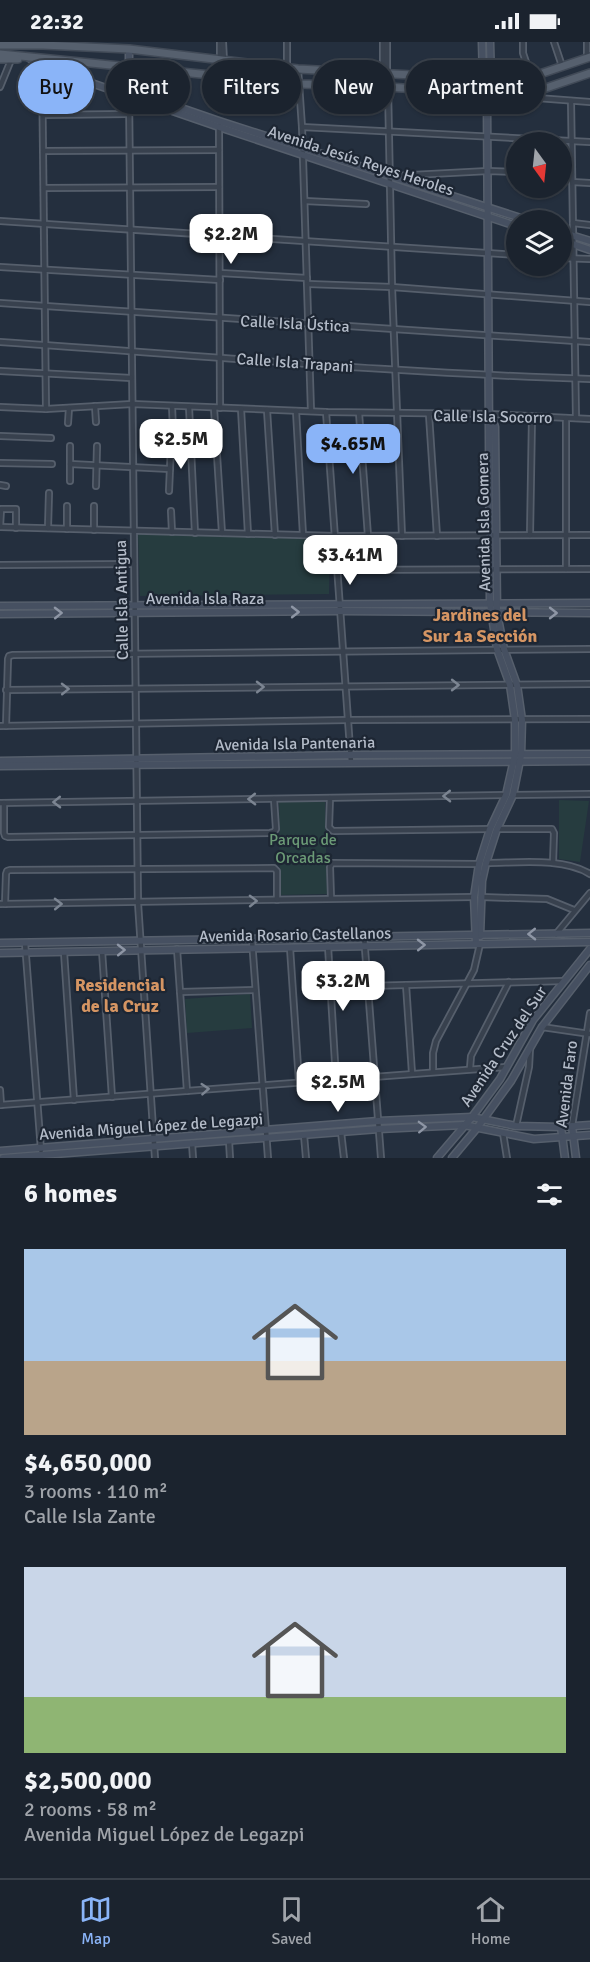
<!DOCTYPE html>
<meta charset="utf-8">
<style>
:root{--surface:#1b232e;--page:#242b36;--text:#f1f3f6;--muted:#a0a4aa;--line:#39404a;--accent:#8ab4f8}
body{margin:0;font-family:Signika,sans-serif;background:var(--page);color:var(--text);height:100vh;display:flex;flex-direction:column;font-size:22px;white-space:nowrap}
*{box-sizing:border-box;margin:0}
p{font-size:20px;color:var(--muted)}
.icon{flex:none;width:33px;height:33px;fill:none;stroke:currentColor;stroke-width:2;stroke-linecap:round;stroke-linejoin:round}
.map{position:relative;height:1116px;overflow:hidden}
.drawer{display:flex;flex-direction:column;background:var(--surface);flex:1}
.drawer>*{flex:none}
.hud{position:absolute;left:18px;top:18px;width:555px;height:54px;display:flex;gap:12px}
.needle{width:39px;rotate:165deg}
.tools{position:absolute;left:506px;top:90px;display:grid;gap:12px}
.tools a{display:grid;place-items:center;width:66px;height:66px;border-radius:50%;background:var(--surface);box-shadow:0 2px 4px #0004,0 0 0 2px var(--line);font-size:30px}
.price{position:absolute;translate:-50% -51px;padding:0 14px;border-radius:12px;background:#fff;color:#222;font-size:20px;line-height:39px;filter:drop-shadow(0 2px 3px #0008)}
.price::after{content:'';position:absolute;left:50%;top:36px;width:18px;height:14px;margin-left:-9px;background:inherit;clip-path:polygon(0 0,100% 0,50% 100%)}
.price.active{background:var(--accent);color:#111}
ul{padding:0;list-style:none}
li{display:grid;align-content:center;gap:12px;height:318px;padding:0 24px}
li span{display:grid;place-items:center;height:186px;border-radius:0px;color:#555}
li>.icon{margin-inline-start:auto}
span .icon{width:108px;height:108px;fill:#fffc;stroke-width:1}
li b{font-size:26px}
h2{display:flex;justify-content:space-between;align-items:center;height:72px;padding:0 24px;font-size:26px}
.pill{padding:0 21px;border-radius:27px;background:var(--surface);box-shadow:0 2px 4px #0004,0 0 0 2px var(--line);font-size:21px;line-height:54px}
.pill.active{background:var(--accent);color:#111}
.status{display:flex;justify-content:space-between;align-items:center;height:42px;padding:0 30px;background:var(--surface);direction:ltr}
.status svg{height:16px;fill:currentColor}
.menu{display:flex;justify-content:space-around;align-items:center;height:84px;border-top:2px solid var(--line);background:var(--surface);font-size:16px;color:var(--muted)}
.menu a{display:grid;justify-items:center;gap:3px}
.menu .active{color:var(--accent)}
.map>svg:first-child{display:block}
.green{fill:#263c3f}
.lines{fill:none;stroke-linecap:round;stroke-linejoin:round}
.street-casing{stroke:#565f6c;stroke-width:8}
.secondary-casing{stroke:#565f6c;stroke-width:9}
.primary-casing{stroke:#414a57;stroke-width:10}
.street{stroke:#38414e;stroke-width:4.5}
.secondary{stroke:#465061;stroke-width:6}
.primary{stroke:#56606e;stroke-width:7}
.oneway{stroke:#8e96a5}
.oneway2{stroke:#7c8592}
.labels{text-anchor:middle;stroke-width:4.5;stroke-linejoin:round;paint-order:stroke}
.street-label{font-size:16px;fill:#b4bcc9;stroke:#1d2633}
.park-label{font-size:16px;fill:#6b9a76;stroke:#1d2633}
.neighbourhood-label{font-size:18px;font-weight:bold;fill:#d59563;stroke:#1d2633}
</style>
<div class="status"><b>22:32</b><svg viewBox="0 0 49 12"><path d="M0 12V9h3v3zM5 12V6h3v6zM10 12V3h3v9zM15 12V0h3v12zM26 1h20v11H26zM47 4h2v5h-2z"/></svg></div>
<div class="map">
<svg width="590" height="1116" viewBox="0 0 590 1116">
<rect width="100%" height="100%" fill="#242f3e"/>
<g class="green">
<polygon points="138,492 330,497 329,552 140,554"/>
<polygon points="559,758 589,759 580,820 559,817"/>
<polygon points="279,760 325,760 327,852 280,853"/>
<polygon points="250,952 252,986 187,991 185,957"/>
</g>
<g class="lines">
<defs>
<g id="street">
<polyline points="220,0 220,18"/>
<polyline points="223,0 224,19"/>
<polyline points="287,0 287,40"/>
<polyline points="383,0 383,32"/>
<polyline points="387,0 387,32"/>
<polyline points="523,0 523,11 531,35"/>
<polyline points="554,0 562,24"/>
<polyline points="587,16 587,0"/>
<polyline points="42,22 46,367"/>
<polyline points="298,27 302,85 311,369"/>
<polyline points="0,45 11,18"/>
<polyline points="388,45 392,245 402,494"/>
<polyline points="129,53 138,861 155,1116"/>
<polyline points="511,54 590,60"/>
<polyline points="571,59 576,376"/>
<polyline points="43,73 129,72"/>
<polyline points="219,84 220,366"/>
<polyline points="302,85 590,100"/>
<polyline points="44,109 219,108"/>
<polyline points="561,131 572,132"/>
<polyline points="393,134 488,129 516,130"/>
<polyline points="572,140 590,141"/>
<polyline points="44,146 219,145"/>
<polyline points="305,159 366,162"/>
<polyline points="0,179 516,213"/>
<polyline points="573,181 590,183"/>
<polyline points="561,216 590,217"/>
<polyline points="0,225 220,238"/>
<polyline points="220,231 307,236"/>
<polyline points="308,242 392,245 590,260"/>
<polyline points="0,261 590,300"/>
<path d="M0,300C196,313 393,331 590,337"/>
<polyline points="0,329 131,336"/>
<polyline points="95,364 96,380"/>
<polyline points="172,364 173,389"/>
<polyline points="0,365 46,367 132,362 326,370 490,372 590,377"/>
<polyline points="189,365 195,491"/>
<polyline points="214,366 222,491"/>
<polyline points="241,367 248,492"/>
<polyline points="267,368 275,493"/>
<polyline points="296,369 303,493"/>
<polyline points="326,370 351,720"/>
<polyline points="359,371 368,494"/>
<polyline points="429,373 437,494"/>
<polyline points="68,381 69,366"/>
<polyline points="0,394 51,396"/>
<polyline points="0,421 52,422"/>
<polyline points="70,422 170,427"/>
<polyline points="70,439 70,404"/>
<polyline points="0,443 6,444"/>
<polyline points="96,444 97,404"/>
<polyline points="169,449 171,403"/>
<polyline points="94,464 94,488"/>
<polyline points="171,469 172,490"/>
<polyline points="0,485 335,494 590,493"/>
<polyline points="0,485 1,467 16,467 16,486"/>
<polyline points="48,486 49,451"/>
<polyline points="67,487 67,464"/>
<polyline points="530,493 532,375"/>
<polyline points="0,523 134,522"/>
<polyline points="566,527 566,376"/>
<polyline points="338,528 590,527"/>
<polyline points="6,648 590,642"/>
<polyline points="0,684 348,678 590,677"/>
<polyline points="6,684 8,617 9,614 13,613 590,607"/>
<polyline points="513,753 590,752"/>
<polyline points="330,756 329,785 333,789 490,787"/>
<polyline points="0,761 506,753"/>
<polyline points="4,761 4,791 5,794 8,795 270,791 274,790 276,787 274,757"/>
<polyline points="497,787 552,787 554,791 553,821"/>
<path d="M486,821C517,821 563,815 590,832"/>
<polyline points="481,855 547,857 574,868"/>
<polyline points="331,856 330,825 332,821 479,822"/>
<path d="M0,862C158,860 316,856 474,855"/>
<polyline points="5,862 6,832 7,829 10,828 274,826 277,829 277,858"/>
<polyline points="556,892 590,851"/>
<polyline points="364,894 381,1116"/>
<polyline points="252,898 268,1116"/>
<polyline points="25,901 41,1108"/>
<polyline points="328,904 336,1037"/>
<polyline points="290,906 299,1040"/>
<polyline points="177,907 187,1049"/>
<polyline points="102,909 112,1055"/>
<polyline points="64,910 74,1058"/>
<polyline points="406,943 412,1031"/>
<polyline points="368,944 563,939"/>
<polyline points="180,950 255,948"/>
<polyline points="542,985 590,992"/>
<polyline points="470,1026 471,1014 509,940"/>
<polyline points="433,1029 433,1011 436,999 474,928 480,902"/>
<polyline points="0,1048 1,1063"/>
<polyline points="0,1063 506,1025"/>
<polyline points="516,1084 529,1025 530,1007"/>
<polyline points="572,1084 590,971"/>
<polyline points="341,1090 344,1116"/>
<polyline points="503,1091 507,1116"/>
<polyline points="304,1093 306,1116"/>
<polyline points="229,1099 230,1116"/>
<polyline points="192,1101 193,1116"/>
</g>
<g id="secondary">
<polyline points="482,0 483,37 485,54"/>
<polyline points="129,7 129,52"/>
<polyline points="29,16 42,24 219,85 516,184"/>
<polyline points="129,48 219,79 527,178"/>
<polyline points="561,190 590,199"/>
<polyline points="561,198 590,208"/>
<polyline points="0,564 590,561"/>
<polyline points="0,572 340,569 590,571"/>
<polyline points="0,719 350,713 590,712"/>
<polyline points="0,724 590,719"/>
<polyline points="480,894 482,839 486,821 497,787 513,753 521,713 522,678 517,643 504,607 497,571 495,385 492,375"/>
<polyline points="0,901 590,891"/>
<polyline points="476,902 474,855 479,822 490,787 506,753 515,713 515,678 510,643 497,607 490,561 487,60 491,38 490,0"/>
<polyline points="0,911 590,900"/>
<polyline points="572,1084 576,1116"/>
<polyline points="561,1085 565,1116"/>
<polyline points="0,1109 378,1079 472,1075 516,1084 561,1085 590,1083"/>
<polyline points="3,1116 379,1087 464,1083 534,1097 590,1093"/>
<polyline points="437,1116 472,1075 500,1037 533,978 590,907"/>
<polyline points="452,1116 477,1086 511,1039 542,985 590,923"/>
</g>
<g id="primary">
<polyline points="0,3 43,3 129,7 298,27 508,38 531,35 590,15"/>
<polyline points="0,12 301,42 388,45 506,53 546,46 590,31"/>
<polyline points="0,17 18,17"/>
</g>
</defs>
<use href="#street" class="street-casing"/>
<use href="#secondary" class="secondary-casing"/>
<use href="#primary" class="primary-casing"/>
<use href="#street" class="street"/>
<use href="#secondary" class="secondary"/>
<use href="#primary" class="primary"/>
</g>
<defs><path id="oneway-chevron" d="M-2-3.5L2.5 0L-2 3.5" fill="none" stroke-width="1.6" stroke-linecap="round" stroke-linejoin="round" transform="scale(1.5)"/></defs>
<g class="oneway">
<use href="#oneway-chevron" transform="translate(295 570)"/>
<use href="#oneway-chevron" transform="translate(58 571) rotate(-1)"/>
<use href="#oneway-chevron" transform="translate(553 571)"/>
<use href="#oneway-chevron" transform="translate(532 892) rotate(179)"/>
<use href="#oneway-chevron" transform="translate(421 903) rotate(-1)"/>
<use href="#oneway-chevron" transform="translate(121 908) rotate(-1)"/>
<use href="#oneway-chevron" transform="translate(422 1085) rotate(-2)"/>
</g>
<g class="oneway2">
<use href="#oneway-chevron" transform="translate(455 643)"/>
<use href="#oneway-chevron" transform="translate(260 645) rotate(-1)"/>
<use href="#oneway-chevron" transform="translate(65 647) rotate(-1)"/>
<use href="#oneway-chevron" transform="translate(447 754) rotate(179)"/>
<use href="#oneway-chevron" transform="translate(252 757) rotate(179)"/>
<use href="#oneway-chevron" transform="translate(57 760) rotate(179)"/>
<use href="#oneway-chevron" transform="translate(253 859) rotate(-1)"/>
<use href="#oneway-chevron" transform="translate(58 862) rotate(-1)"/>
<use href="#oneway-chevron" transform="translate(205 1047) rotate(-4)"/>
</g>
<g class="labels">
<g class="street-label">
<text transform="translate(361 118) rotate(18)" y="6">Avenida Jesús Reyes Heroles</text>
<text transform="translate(295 281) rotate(3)" y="6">Calle Isla Ústica</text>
<text transform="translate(295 320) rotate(4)" y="6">Calle Isla Trapani</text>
<text transform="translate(493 374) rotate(1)" y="6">Calle Isla Socorro</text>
<text transform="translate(483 480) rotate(-91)" y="6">Avenida Isla Gomera</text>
<text x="205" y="562">Avenida Isla Raza</text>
<text transform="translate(121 558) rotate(-91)" y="6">Calle Isla Antigua</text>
<text transform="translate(295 701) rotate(-1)" y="6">Avenida Isla Pantenaria</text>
<text transform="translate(295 892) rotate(-1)" y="6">Avenida Rosario Castellanos</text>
<text transform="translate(503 1004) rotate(-56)" y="6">Avenida Cruz del Sur</text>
<text transform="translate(566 1042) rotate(-83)" y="6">Avenida Faro</text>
<text transform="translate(151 1084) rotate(-4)" y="6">Avenida Miguel López de Legazpi</text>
</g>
<g class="park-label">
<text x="303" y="803">Parque de<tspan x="303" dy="18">Orcadas</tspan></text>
</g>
<g class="neighbourhood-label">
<text x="480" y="579">Jardines del<tspan x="480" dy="21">Sur 1a Sección</tspan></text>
<text x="120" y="949">Residencial<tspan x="120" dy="21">de la Cruz</tspan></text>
</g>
</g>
</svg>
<div class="tools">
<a><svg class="needle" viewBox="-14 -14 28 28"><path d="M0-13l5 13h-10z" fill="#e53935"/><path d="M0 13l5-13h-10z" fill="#a0a4aa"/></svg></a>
<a><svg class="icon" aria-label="layers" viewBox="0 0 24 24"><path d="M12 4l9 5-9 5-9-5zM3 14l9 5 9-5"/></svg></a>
</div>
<b class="price" style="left:231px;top:223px">$2.2M</b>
<b class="price" style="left:181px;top:428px">$2.5M</b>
<b class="price active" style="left:353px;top:433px">$4.65M</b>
<b class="price" style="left:350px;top:544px">$3.41M</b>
<b class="price" style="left:343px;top:970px">$3.2M</b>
<b class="price" style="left:338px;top:1071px">$2.5M</b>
<div class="hud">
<a class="pill active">Buy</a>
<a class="pill">Rent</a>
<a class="pill">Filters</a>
<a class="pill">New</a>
<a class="pill">Apartment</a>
</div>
</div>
<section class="drawer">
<h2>6 homes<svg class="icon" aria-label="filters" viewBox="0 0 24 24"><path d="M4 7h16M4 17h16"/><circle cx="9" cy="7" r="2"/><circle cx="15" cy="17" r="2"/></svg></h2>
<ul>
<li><span style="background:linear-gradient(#a9c7e8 60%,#b9a48a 0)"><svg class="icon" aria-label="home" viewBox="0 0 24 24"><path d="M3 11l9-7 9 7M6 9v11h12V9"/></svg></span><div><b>$4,650,000</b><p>3 rooms · 110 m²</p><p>Calle Isla Zante</p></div></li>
<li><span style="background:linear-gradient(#c9d6e8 70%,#8fb573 0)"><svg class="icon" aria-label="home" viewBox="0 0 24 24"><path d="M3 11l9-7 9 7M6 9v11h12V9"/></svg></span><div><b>$2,500,000</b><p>2 rooms · 58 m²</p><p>Avenida Miguel López de Legazpi</p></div></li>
</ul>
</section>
<nav class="menu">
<a class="active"><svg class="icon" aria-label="map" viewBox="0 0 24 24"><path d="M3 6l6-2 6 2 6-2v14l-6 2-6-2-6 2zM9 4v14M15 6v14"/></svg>Map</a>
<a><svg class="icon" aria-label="saved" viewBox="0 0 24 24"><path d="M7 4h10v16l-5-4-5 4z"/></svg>Saved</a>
<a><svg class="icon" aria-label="home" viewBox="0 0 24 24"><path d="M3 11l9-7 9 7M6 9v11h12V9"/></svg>Home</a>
</nav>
